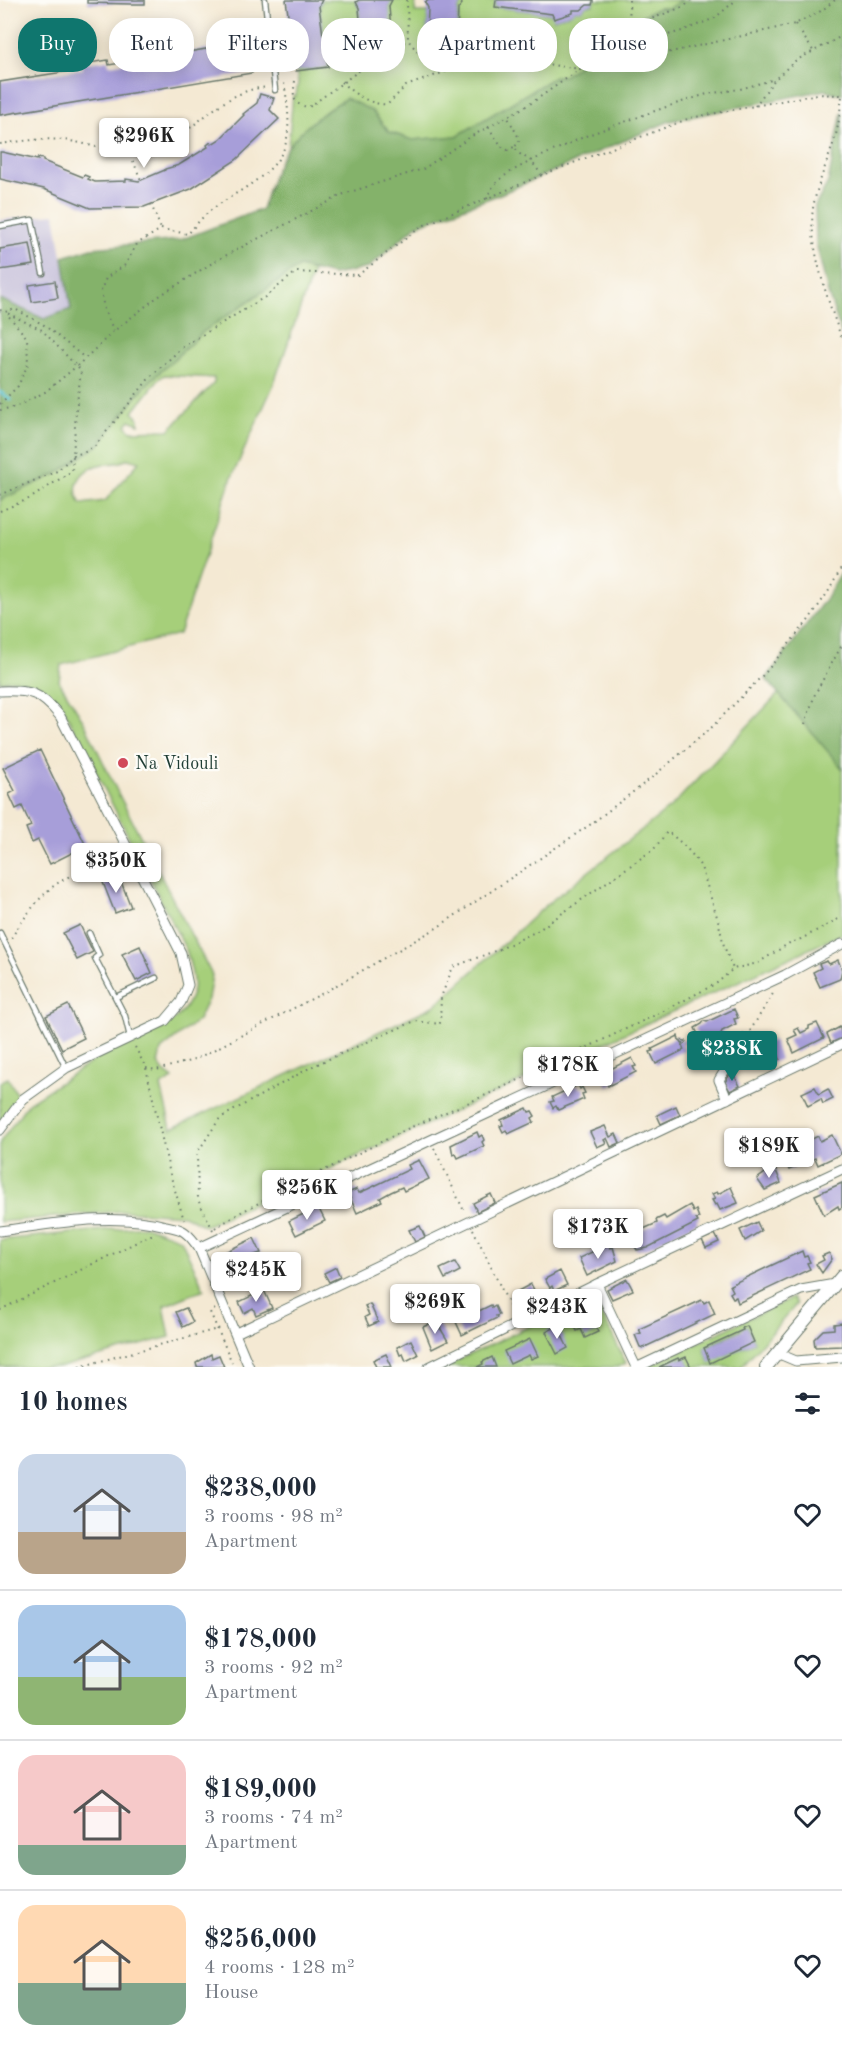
<!DOCTYPE html>
<meta charset="utf-8">
<style>
:root{--surface:#fff;--page:#f2f2f3;--text:#1f2937;--muted:#747a83;--line:#e0e1e3;--accent:#0f766e}
body{margin:0;font-family:"Old Standard TT",serif;background:var(--page);color:var(--text);height:100vh;display:flex;flex-direction:column;font-size:22px;white-space:nowrap}
*{box-sizing:border-box;margin:0}
p{font-size:20px;color:var(--muted)}
.icon{flex:none;width:33px;height:33px;fill:none;stroke:currentColor;stroke-width:2;stroke-linecap:round;stroke-linejoin:round}
.map{position:relative;height:1367px;overflow:hidden}
.details{display:flex;flex-direction:column;background:var(--surface);flex:1}
.details>*{flex:none}
.banner{position:absolute;left:18px;top:18px;width:807px;height:54px;display:flex;gap:12px}
.price{position:absolute;translate:-50% -51px;padding:0 14px;border-radius:6px;background:#fff;color:#222;font-size:20px;line-height:39px;filter:drop-shadow(0 2px 3px #0008)}
.price::after{content:'';position:absolute;left:50%;top:36px;width:18px;height:14px;margin-left:-9px;background:inherit;clip-path:polygon(0 0,100% 0,50% 100%)}
.price.selected{background:var(--accent);color:#fff}
ul{padding:0;list-style:none}
li{display:flex;align-items:center;gap:18px;height:150px;padding:0 18px}
li+li{border-top:2px solid var(--line)}
li span{display:grid;place-items:center;flex:none;width:168px;height:120px;border-radius:18px;color:#555}
li>.icon{margin-inline-start:auto}
span .icon{width:72px;height:72px;fill:#fffc;stroke-width:1}
li b{font-size:26px}
h2{display:flex;justify-content:space-between;align-items:center;height:72px;padding:0 18px;font-size:26px}
.tag{padding:0 21px;border-radius:24px;background:var(--surface);box-shadow:0 3px 15px #0003;font-size:21px;line-height:54px}
.tag.selected{background:var(--accent);color:#fff}
.map>svg:first-child{display:block}
.industrial{fill:#c6c0da}
.green{fill:#a6cf7a;stroke:#628657;stroke-width:1.5;fill-rule:evenodd}
.forest{fill:#84b26a;stroke:#52784f;stroke-width:1.5}
.lines{fill:none;stroke-linecap:round;stroke-linejoin:round}
.stream{stroke:#59c3d4;stroke-width:3}
.building{fill:#a79ed9}
.lane-casing{stroke:#6a796c;stroke-width:7}
.street-casing{stroke:#6a796c;stroke-width:11}
.secondary-casing{stroke:#6a796c;stroke-width:14}
.path{stroke:#6a796c;stroke-width:2;stroke-dasharray:1.5 4.5;stroke-linecap:butt}
.lane{stroke:#fff;stroke-width:4.5}
.street{stroke:#fff;stroke-width:9}
.secondary{stroke:#fff;stroke-width:12}
.poi-dot{fill:#d1495b;stroke:#fdfcf7;stroke-width:2}
.labels{text-anchor:middle;stroke-width:4.5;stroke-linejoin:round;paint-order:stroke}
.poi-label{font-size:18px;fill:#1f3d34;stroke:#fdfcf7;text-anchor:start}
</style>
<div class="map">
<svg width="842" height="1367" viewBox="0 0 842 1367">
<rect width="100%" height="100%" fill="#fdfcf7"/>
<filter id="ink" filterUnits="userSpaceOnUse"><feTurbulence type="fractalNoise" baseFrequency=".0167" numOctaves="2"/><feDisplacementMap in="SourceGraphic" scale="12" xChannelSelector="R" yChannelSelector="G"/><feConvolveMatrix kernelMatrix="1 2 1 2 8 2 1 2 1" color-interpolation-filters="sRGB"/></filter>
<filter id="wash" filterUnits="userSpaceOnUse"><feTurbulence type="fractalNoise" baseFrequency=".008" numOctaves="4" result="noise"/><feDisplacementMap in="SourceGraphic" scale="24" xChannelSelector="R" yChannelSelector="G"/><feGaussianBlur stdDeviation="1.35" result="paint"/><feColorMatrix in="noise" values="0 0 0 0 0 0 0 0 0 0 0 0 0 0 0 0 0 1.4 0 .05"/><feComposite in="paint" operator="in"/></filter>
<g filter="url(#wash)">
<rect width="100%" height="100%" fill="#f4e9d3"/>
<polygon class="industrial" points="55,214 71,309 44,319 0,299 0,220"/>
<g class="green">
<polygon points="322,0 359,0 356,2 359,8 361,32 390,31 389,6 392,0 416,0 415,12 428,12 427,32 457,34 459,9 462,4 459,0 496,0 495,7 552,14 554,19 573,13 574,10 581,10 587,5 593,5 593,0 681,0 669,8 658,8 599,37 575,59 578,66 564,76 556,76 457,136 412,140 389,132 372,111 346,98 326,111 288,147 293,95 296,96 298,82 296,71 328,67 325,42 327,36 323,35 319,6"/>
<path d="M299,267L313,271L273,386L231,479L179,634L61,665L59,681L83,720L118,793L212,975L208,999L198,1020L161,1050L158,1064L164,1072L173,1079L161,1086L171,1129L434,1006L551,901L672,806L779,693L842,767V934L205,1226L184,1215L123,1211L0,1222V1142L28,1103L130,1037C159,1034 186,1019 193,989C195,979 189,962 187,952L63,707C44,691 27,674 0,682V500L56,474L100,444L144,387L203,332ZM164,375L214,378V383L169,430L131,431L126,425L130,420L139,424V419L133,412L158,380ZM128,459L139,462L105,501L81,504C71,488 78,473 95,466C107,462 116,466 128,459Z"/>
<polygon points="8,1078 19,1098 0,1123 0,1082"/>
<polygon points="145,1226 181,1239 204,1289 164,1306 170,1337 61,1367 0,1367 0,1240"/>
<polygon points="593,1296 626,1363 618,1367 444,1367"/>
<path d="M792,1298L796,1305L741,1367H691L685,1357L659,1367H646ZM747,1326L754,1342L710,1362L704,1348Z"/>
</g>
<g class="forest">
<path d="M681,0H842V95L825,90L670,121L498,195L417,225L368,268L333,275L299,267L203,332L144,387L100,444L56,474L0,500V299L44,319L71,309L63,257L92,248L180,240L262,209C269,188 275,166 288,147C302,127 326,111 346,98L372,111L389,132L412,140L457,136L556,76H564L578,66L575,59L599,37L658,8H669Z"/>
<polygon points="842,112 842,335 828,293 816,243 815,206 828,182"/>
<polygon points="842,571 842,768 766,679 826,598"/>
</g>
<g class="lines">
<polyline class="stream" points="0,392 11,400"/>
</g>
<g id="blocks">
<g class="building">
<polygon points="87,0 145,0 145,4 132,4 87,3"/>
<polygon points="286,0 322,0 319,6 323,35 327,36 325,42 328,67 296,71"/>
<polygon points="359,0 392,0 389,6 391,31 361,33 359,8 356,2"/>
<polygon points="429,0 459,0 462,4 458,9 457,34 427,33 428,8 425,2"/>
<polygon points="496,0 593,0 593,2 592,5 587,5 581,10 573,10 573,13 554,19 552,14 495,7"/>
<polygon points="244,37 245,42 247,42 252,73 0,115 0,82 83,69 82,64 108,60 109,65 218,47 218,42"/>
<polygon points="260,94 274,98 270,110 279,119 236,160 191,189 144,207 90,208 44,189 0,179 0,152 2,152 38,160 38,158 43,159 43,161 83,177 84,175 89,177 88,179 95,182 126,181 126,179 139,181 165,170 165,169 179,165 208,147 207,145 211,142 212,144 220,139 244,115 243,114 257,103"/>
<polygon points="30,244 34,265 0,270 0,249"/>
<polygon points="55,281 58,298 32,302 29,285"/>
<polygon points="40,750 86,846 50,864 38,840 32,843 26,828 31,826 22,806 16,809 9,794 15,791 3,768"/>
<polygon points="118,874 131,907 115,913 102,880"/>
<polygon points="80,925 93,952 77,960 63,933"/>
<polygon points="140,946 152,973 136,981 122,954"/>
<polygon points="838,960 842,970 840,979 820,987 813,972 821,968 819,964 827,961 829,964"/>
<polygon points="68,1005 84,1038 62,1049 46,1016"/>
<polygon points="734,1009 738,1018 734,1019 736,1024 722,1031 720,1036 703,1044 695,1028 702,1024 704,1021 707,1022"/>
<polygon points="817,1023 824,1038 794,1053 788,1039 797,1035 794,1030 798,1028 801,1033 809,1029 809,1026"/>
<polygon points="840,1027 842,1038 831,1043 827,1034"/>
<polygon points="678,1036 679,1040 686,1041 684,1044 681,1042 684,1050 656,1064 650,1052 653,1051 652,1049"/>
<polygon points="773,1040 780,1059 765,1066 759,1052 765,1049 764,1047 759,1049 759,1047"/>
<polygon points="632,1058 636,1066 633,1067 636,1072 608,1086 604,1078 602,1079 599,1075"/>
<polygon points="732,1071 740,1086 730,1091 725,1082"/>
<polygon points="578,1085 580,1089 582,1087 585,1093 582,1094 584,1099 558,1110 556,1106 553,1108 550,1102 554,1101 552,1097"/>
<polygon points="815,1087 819,1094 828,1089 833,1099 823,1104 821,1099 808,1106 802,1093"/>
<polygon points="676,1106 680,1115 661,1124 657,1115"/>
<polygon points="527,1108 529,1112 532,1111 535,1116 532,1118 534,1122 508,1134 506,1130 503,1132 500,1126 503,1125 501,1120"/>
<polygon points="605,1126 610,1137 616,1134 620,1143 611,1147 607,1138 604,1140 606,1143 597,1147 590,1132"/>
<polygon points="477,1132 479,1137 482,1135 484,1140 482,1142 484,1146 458,1158 456,1154 453,1155 451,1145"/>
<polygon points="800,1135 804,1143 818,1136 820,1141 832,1135 841,1154 818,1165 815,1158 789,1170 778,1145"/>
<polygon points="419,1160 429,1179 404,1191 402,1187 391,1192 380,1198 382,1201 357,1213 348,1193 357,1189 359,1193 368,1189 410,1169 408,1165"/>
<polygon points="765,1167 767,1167 770,1171 775,1168 781,1183 765,1190 757,1179 765,1173"/>
<polygon points="842,1183 842,1207 839,1209 838,1206 824,1215 815,1195"/>
<polygon points="731,1187 738,1203 720,1210 717,1204 715,1205 712,1200 715,1199 712,1194 717,1192 718,1194"/>
<polygon points="491,1194 495,1203 477,1212 473,1203"/>
<polygon points="690,1205 693,1212 696,1210 699,1218 696,1219 698,1222 647,1248 637,1250 634,1245 631,1241 635,1239 632,1234 657,1223 656,1220 664,1216 666,1219"/>
<polygon points="318,1207 325,1221 296,1235 289,1221"/>
<polygon points="757,1222 761,1231 745,1241 740,1230"/>
<polygon points="420,1226 425,1237 415,1242 409,1230"/>
<polygon points="715,1234 719,1242 706,1248 702,1240"/>
<polygon points="254,1238 261,1253 248,1257 243,1261 243,1265 229,1267 223,1255 226,1253 225,1252"/>
<polygon points="609,1244 610,1248 613,1247 617,1261 587,1276 579,1258"/>
<polygon points="802,1251 804,1257 807,1256 810,1262 807,1263 810,1269 738,1303 736,1297 733,1298 730,1293 733,1291 730,1285"/>
<polygon points="829,1253 832,1259 822,1273 816,1264 824,1260 822,1256"/>
<polygon points="455,1262 460,1271 445,1279 440,1269"/>
<polygon points="336,1267 340,1277 329,1282 324,1273"/>
<polygon points="560,1271 567,1285 554,1291 552,1286 550,1288 545,1279"/>
<polygon points="627,1279 633,1290 612,1299 607,1289"/>
<polygon points="531,1284 538,1298 525,1304 516,1292"/>
<polygon points="264,1290 272,1308 256,1315 253,1308 244,1313 239,1302"/>
<polygon points="702,1300 704,1303 709,1300 715,1314 643,1348 640,1347 635,1335 641,1333 639,1329"/>
<polygon points="370,1304 378,1322 369,1326 365,1317 369,1315 365,1306"/>
<polygon points="491,1305 492,1308 495,1306 499,1315 496,1316 497,1318 462,1335 456,1322"/>
<polygon points="186,1308 193,1322 183,1327 176,1312"/>
<polygon points="583,1309 585,1313 592,1309 598,1321 594,1323 598,1332 585,1338 581,1329 577,1331 571,1319 578,1316 576,1312"/>
<polygon points="565,1310 569,1320 560,1325 555,1314"/>
<polygon points="436,1321 448,1341 432,1349 423,1327"/>
<polygon points="842,1323 842,1346 815,1347 814,1339 823,1330 834,1329 834,1324"/>
<polygon points="557,1326 568,1348 557,1354 546,1332"/>
<polygon points="747,1326 754,1342 710,1363 704,1348 743,1330 742,1328"/>
<polygon points="530,1339 538,1356 531,1359 529,1355 510,1364 504,1351"/>
<polygon points="411,1340 418,1355 406,1361 403,1354 400,1355 397,1347"/>
<polygon points="211,1354 212,1358 219,1355 224,1367 197,1367 196,1363"/>
<polygon points="386,1354 392,1367 376,1367 373,1360"/>
<polygon points="492,1357 496,1367 477,1367 483,1364 482,1362"/>
<polygon points="686,1357 691,1367 659,1367 678,1358 679,1360"/>
</g>
</g>
</g>
<g filter="url(#ink)">
<use href="#blocks" fill-opacity="0" stroke="#6a796c" stroke-width="1.5"/>
<g class="lines">
<defs>
<g id="lane">
<polyline points="265,0 275,90"/>
<polyline points="0,226 32,220 43,273"/>
<polyline points="0,933 66,1068"/>
<polyline points="89,933 99,955 95,958 125,1016 130,1037"/>
<polyline points="116,997 156,978"/>
</g>
<g id="street">
<path d="M0,691C31,690 40,692 60,716L181,953L188,985L181,1002L165,1021L66,1068L23,1099L0,1130"/>
<polyline points="727,1099 719,1080 744,1039"/>
<path d="M0,1231C54,1224 112,1212 166,1226C171,1227 178,1228 183,1231C190,1235 194,1242 199,1248L249,1367"/>
<polyline points="199,1248 785,975 842,944"/>
<polyline points="597,1284 636,1367"/>
<polyline points="236,1333 842,1044"/>
<polyline points="777,1353 796,1361 842,1357"/>
<polyline points="429,1367 597,1284 842,1169"/>
<polyline points="638,1367 801,1290 835,1284"/>
</g>
<polyline id="secondary" points="766,1367 842,1276"/>
</defs>
<use href="#lane" class="lane-casing"/>
<use href="#street" class="street-casing"/>
<use href="#secondary" class="secondary-casing"/>
<g class="path">
<polyline points="407,0 408,40 421,56 429,61 439,62 461,59 505,67 539,63 580,69 612,70 627,51 650,40 682,31 715,18 736,0"/>
<polyline points="629,0 630,27"/>
<polyline points="795,24 814,52"/>
<polyline points="612,40 627,51"/>
<polyline points="612,70 662,54 795,24 821,11 835,0"/>
<path d="M295,81C293,95 291,105 309,107L382,54L408,40"/>
<path d="M341,82C353,93 371,106 388,104L406,86L464,65L469,62"/>
<path d="M842,97C840,110 839,125 835,138C828,161 817,184 813,208C808,244 829,305 842,339"/>
<polyline points="755,106 775,79 795,61 842,36"/>
<polyline points="117,122 141,180"/>
<polyline points="488,127 503,148 508,150 514,147"/>
<path d="M0,144C21,141 42,138 64,140C96,144 125,161 158,148C189,135 211,105 242,93C250,89 260,88 268,87"/>
<polyline points="542,175 531,161 588,135 666,107 707,94 740,89 775,79"/>
<path d="M487,199C493,178 513,171 531,161L520,154L514,147L519,143V138L507,116"/>
<polyline points="151,204 161,229"/>
<polyline points="0,310 5,312 15,309 44,325 85,358"/>
<path d="M114,331L104,310L101,290L106,278L125,265L137,244L161,229L188,234C195,226 202,217 211,210C232,194 267,179 280,156C293,137 288,104 284,83"/>
<polyline points="0,404 18,386 28,364 27,338 7,314"/>
<polyline points="0,410 15,407 45,392 77,366 114,331 156,298 217,260 344,194 423,169 472,136 530,104 580,69 630,27 685,6 691,0"/>
<polyline points="0,495 57,471 74,455 85,452 95,446 151,376 184,346 265,297 296,272 358,275 422,226 542,175 690,118 818,94 842,95"/>
<polyline points="0,511 31,498 72,471 76,411 81,371 42,330 5,312"/>
<polyline points="805,724 815,694 842,645"/>
<path d="M11,938C30,910 47,882 81,872C88,871 94,873 100,872C104,872 109,869 113,867"/>
<polyline points="750,1031 774,992"/>
<polyline points="135,1047 146,1068 170,1174 184,1220"/>
<polyline points="146,1068 156,1070 194,1060 323,993 435,929 591,824 650,779 710,729 765,673 808,621 828,592 842,567"/>
<polyline points="434,1148 465,1213"/>
<polyline points="215,1228 243,1211 409,1128 493,1092 668,1009 717,983 733,969 758,963 791,942 801,939 842,917"/>
<polyline points="473,1229 513,1313"/>
<path d="M213,1230L198,1200L197,1153L220,1118L313,1066L415,1021L440,1024L441,997L453,967L500,949L537,931L654,849L667,832C678,838 695,856 701,867L718,920L724,946L733,969"/>
<polyline points="215,1309 210,1312 234,1367"/>
<polyline points="0,1310 153,1234"/>
<polyline points="79,1367 221,1328"/>
</g>
<use href="#lane" class="lane"/>
<use href="#street" class="street"/>
<use href="#secondary" class="secondary"/>
</g>
</g>
<circle class="poi-dot" cx="123" cy="763" r="6"/>
<g class="labels">
<g class="poi-label">
<text x="135" y="769">Na Vidouli</text>
</g>
</g>
</svg>
<b class="price" style="left:144px;top:169px">$296K</b>
<b class="price" style="left:116px;top:894px">$350K</b>
<b class="price selected" style="left:732px;top:1082px">$238K</b>
<b class="price" style="left:568px;top:1098px">$178K</b>
<b class="price" style="left:769px;top:1179px">$189K</b>
<b class="price" style="left:307px;top:1221px">$256K</b>
<b class="price" style="left:598px;top:1260px">$173K</b>
<b class="price" style="left:256px;top:1303px">$245K</b>
<b class="price" style="left:435px;top:1335px">$269K</b>
<b class="price" style="left:557px;top:1340px">$243K</b>
<div class="banner">
<a class="tag selected">Buy</a>
<a class="tag">Rent</a>
<a class="tag">Filters</a>
<a class="tag">New</a>
<a class="tag">Apartment</a>
<a class="tag">House</a>
</div>
</div>
<section class="details">
<h2>10 homes<svg class="icon" aria-label="filters" viewBox="0 0 24 24"><path d="M4 7h16M4 17h16"/><circle cx="9" cy="7" r="2"/><circle cx="15" cy="17" r="2"/></svg></h2>
<ul>
<li><span style="background:linear-gradient(#c9d6e8 65%,#b9a48a 0)"><svg class="icon" aria-label="home" viewBox="0 0 24 24"><path d="M3 11l9-7 9 7M6 9v11h12V9"/></svg></span><div><b>$238,000</b><p>3 rooms · 98 m²</p><p>Apartment</p></div><svg class="icon" aria-label="heart" viewBox="0 0 24 24"><path d="M12 20l-8-8c-3-5 5-10 8-4 3-6 11-1 8 4z"/></svg></li>
<li><span style="background:linear-gradient(#a9c7e8 60%,#8fb573 0)"><svg class="icon" aria-label="home" viewBox="0 0 24 24"><path d="M3 11l9-7 9 7M6 9v11h12V9"/></svg></span><div><b>$178,000</b><p>3 rooms · 92 m²</p><p>Apartment</p></div><svg class="icon" aria-label="heart" viewBox="0 0 24 24"><path d="M12 20l-8-8c-3-5 5-10 8-4 3-6 11-1 8 4z"/></svg></li>
<li><span style="background:linear-gradient(#f6c9c9 75%,#7fa58c 0)"><svg class="icon" aria-label="home" viewBox="0 0 24 24"><path d="M3 11l9-7 9 7M6 9v11h12V9"/></svg></span><div><b>$189,000</b><p>3 rooms · 74 m²</p><p>Apartment</p></div><svg class="icon" aria-label="heart" viewBox="0 0 24 24"><path d="M12 20l-8-8c-3-5 5-10 8-4 3-6 11-1 8 4z"/></svg></li>
<li><span style="background:linear-gradient(#ffd9b3 65%,#7fa58c 0)"><svg class="icon" aria-label="home" viewBox="0 0 24 24"><path d="M3 11l9-7 9 7M6 9v11h12V9"/></svg></span><div><b>$256,000</b><p>4 rooms · 128 m²</p><p>House</p></div><svg class="icon" aria-label="heart" viewBox="0 0 24 24"><path d="M12 20l-8-8c-3-5 5-10 8-4 3-6 11-1 8 4z"/></svg></li>
</ul>
</section>
